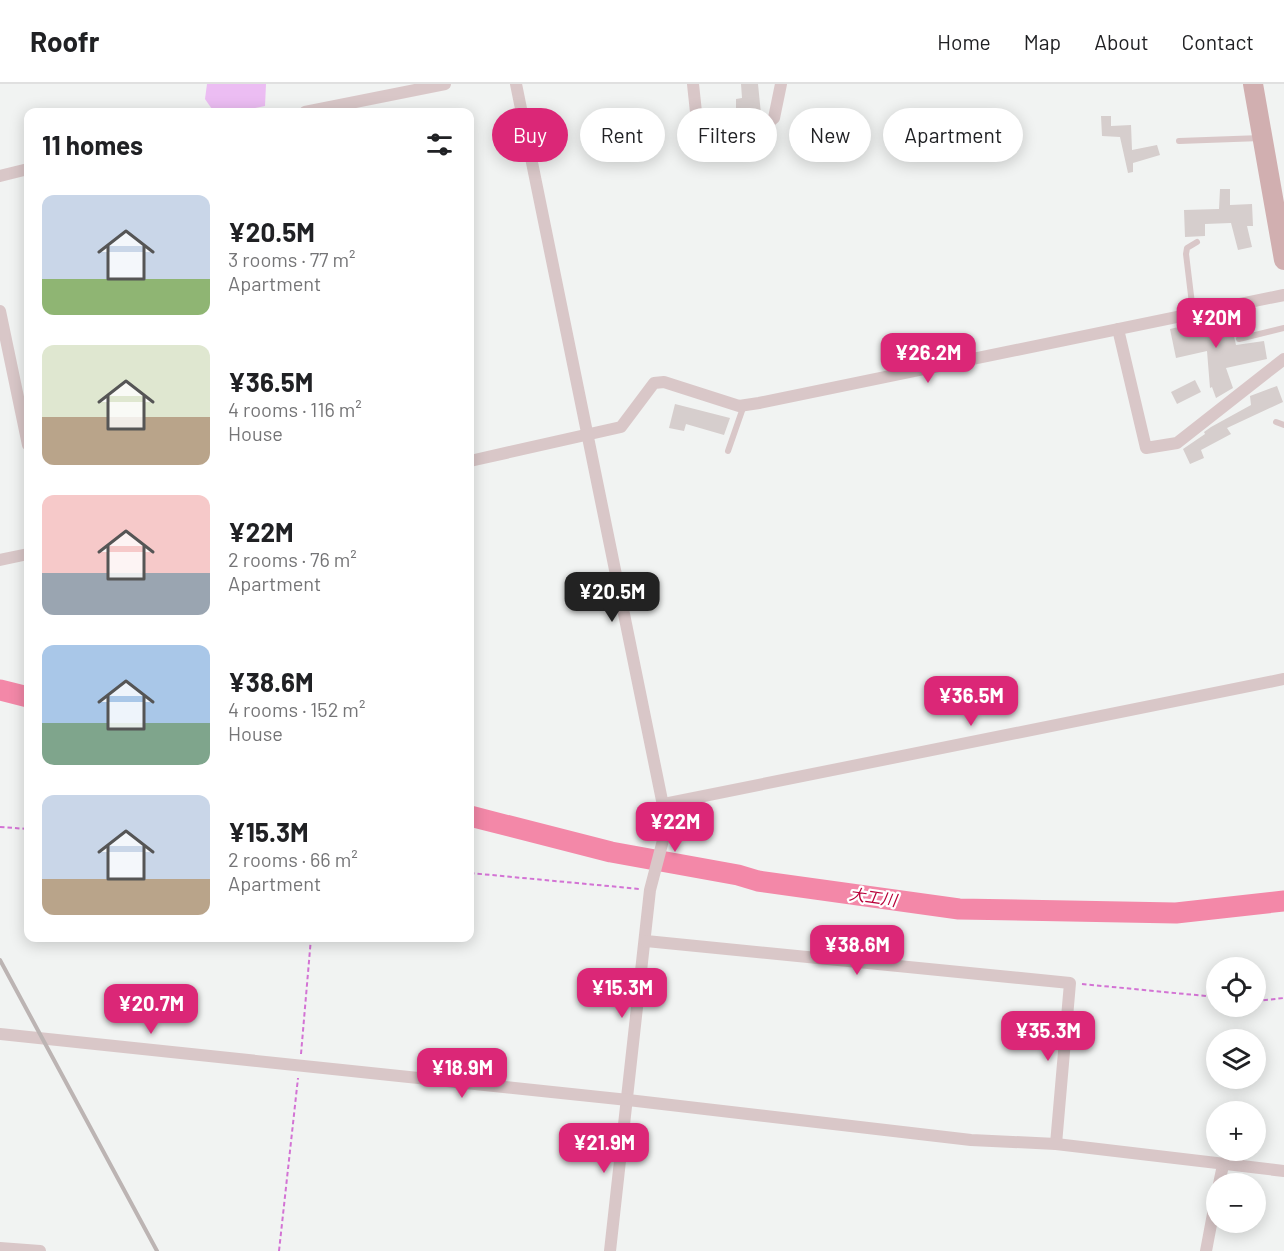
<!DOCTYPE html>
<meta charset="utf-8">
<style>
:root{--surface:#fff;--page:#f6f6f6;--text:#202124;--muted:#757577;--line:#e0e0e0;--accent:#db2777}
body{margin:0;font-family:Barlow,"Noto Sans JP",sans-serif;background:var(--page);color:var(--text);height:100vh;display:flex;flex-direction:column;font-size:22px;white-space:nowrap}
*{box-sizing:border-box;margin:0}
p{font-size:20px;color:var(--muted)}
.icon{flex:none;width:33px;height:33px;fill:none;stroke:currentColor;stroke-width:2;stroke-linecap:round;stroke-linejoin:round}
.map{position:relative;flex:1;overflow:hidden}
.drawer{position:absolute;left:24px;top:24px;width:450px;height:834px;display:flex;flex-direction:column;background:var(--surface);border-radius:12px;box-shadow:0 3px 15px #0003}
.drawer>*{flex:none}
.guide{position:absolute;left:492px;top:24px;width:570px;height:54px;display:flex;gap:12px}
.controls{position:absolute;left:1206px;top:873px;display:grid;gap:12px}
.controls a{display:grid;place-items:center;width:60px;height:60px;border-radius:50%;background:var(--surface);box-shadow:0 3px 15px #0003;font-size:30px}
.price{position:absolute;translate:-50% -51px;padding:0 14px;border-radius:12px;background:var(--accent);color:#fff;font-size:20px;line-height:39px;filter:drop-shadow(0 2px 3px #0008)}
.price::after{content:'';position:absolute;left:50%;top:36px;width:18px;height:14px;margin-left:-9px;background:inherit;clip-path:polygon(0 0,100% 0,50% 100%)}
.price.current{background:#222;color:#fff}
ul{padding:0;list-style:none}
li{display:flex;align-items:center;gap:18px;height:150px;padding:0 18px}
li span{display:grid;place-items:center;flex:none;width:168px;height:120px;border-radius:12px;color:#555}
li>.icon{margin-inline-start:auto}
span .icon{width:72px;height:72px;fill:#fffc;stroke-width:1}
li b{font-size:26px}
h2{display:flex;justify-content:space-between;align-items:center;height:72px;padding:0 18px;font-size:26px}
.tag{padding:0 21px;border-radius:27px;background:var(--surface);box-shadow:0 3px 15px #0003;font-size:21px;line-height:54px}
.tag.current{background:var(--accent);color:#fff}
header{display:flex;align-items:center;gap:36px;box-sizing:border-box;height:84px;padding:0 30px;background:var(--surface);border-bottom:2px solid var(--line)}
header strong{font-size:28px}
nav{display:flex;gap:33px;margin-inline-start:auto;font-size:21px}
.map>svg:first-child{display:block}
.green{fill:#ecbdf3}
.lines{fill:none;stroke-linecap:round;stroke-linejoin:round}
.river{stroke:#f388a8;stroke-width:21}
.building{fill:#d6cecd}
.path{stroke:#d373d4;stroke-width:2;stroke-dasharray:4.5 3;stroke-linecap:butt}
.service{stroke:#d9c7c8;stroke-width:6}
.minor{stroke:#d9c7c8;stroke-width:12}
.primary{stroke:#d1afb0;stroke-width:20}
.rail{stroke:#bcb4b3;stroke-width:4}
.labels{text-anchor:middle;stroke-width:4.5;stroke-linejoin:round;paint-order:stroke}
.water-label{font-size:16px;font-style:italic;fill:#b80239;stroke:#fff}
</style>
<header>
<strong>Roofr</strong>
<nav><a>Home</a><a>Map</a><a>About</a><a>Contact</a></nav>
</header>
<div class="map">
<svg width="1284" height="1167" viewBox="0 0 1284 1167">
<rect width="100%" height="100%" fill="#f1f3f2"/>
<polygon class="green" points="207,0 266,0 265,22 237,28 214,28 205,15"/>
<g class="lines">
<g class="river">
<polyline points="0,606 28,613"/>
<polyline points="470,732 611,768 738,791 758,797 959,825 1176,829 1284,817"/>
</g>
</g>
<g class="building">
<polygon points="741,0 758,0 761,30 736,31 736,15 742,14"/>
<polygon points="1101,32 1111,32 1111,42 1131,41 1132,66 1157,61 1160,71 1133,79 1133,88 1128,89 1120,53 1102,52"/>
<polygon points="1220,105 1230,105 1230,121 1252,120 1253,142 1247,142 1252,163 1238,166 1231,139 1205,140 1205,152 1185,153 1184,126 1219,125"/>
<polygon points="1229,231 1236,261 1264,257 1267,275 1226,284 1233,304 1216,314 1212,303 1210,304 1207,267 1176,274 1170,245"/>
<polygon points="1195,296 1201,308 1177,320 1171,308"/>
<polygon points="1277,302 1283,318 1227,344 1231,350 1201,366 1204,374 1190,380 1183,365 1205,350 1204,348 1211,343 1251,321 1250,312"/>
<polygon points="675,320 730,334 724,351 686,340 684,347 669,344"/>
</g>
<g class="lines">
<g class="path">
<polyline points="0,743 28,745"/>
<polyline points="470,789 640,805"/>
<polyline points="1082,900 1216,913"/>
<polyline points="1256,917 1284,914"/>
<polyline points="301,970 311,854"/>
<polyline points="279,1167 298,994"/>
</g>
<g class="service">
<polyline points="1179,57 1261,54"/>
<polyline points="1193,228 1186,170 1187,164 1197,158"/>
<polyline points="1239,255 1284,244"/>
<polyline points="1276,338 1284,341"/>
<polyline points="728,367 744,321"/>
</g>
<g class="minor">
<polyline points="516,0 667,741 650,806 610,1167"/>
<polyline points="693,0 698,47 702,49 767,40 774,34 781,0"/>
<polyline points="305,28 445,0"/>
<polyline points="0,92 28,85"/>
<polyline points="0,227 28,361"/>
<polyline points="1118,245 1146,364 1177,359 1284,275"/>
<polyline points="470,377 621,343 654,299 664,298 739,322 759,319 1284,211"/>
<polyline points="0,476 28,470"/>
<polyline points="664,720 1284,595"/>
<polyline points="646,857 1070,899 1056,1060"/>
<polyline points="0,950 628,1016 971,1056 1056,1060 1284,1087"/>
<polyline points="1219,1100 1223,1081"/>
<polyline points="0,1164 40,1167"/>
<polyline points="1206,1167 1216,1114"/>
</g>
<polyline class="primary" points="1253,0 1284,176"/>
<polyline class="rail" points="0,876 157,1167"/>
</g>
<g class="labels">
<g class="water-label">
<text transform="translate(873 813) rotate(8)" y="6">大工川</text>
</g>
</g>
</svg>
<div class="controls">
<a><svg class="icon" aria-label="locate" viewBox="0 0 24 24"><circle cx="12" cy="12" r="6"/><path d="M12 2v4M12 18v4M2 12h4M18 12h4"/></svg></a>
<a><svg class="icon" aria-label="layers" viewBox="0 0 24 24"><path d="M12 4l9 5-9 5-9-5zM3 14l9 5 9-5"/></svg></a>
<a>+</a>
<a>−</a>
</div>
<b class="price" style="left:1216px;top:265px">¥20M</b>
<b class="price" style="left:928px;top:300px">¥26.2M</b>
<b class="price current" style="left:612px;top:539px">¥20.5M</b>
<b class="price" style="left:971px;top:643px">¥36.5M</b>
<b class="price" style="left:675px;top:769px">¥22M</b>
<b class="price" style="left:857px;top:892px">¥38.6M</b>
<b class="price" style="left:622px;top:935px">¥15.3M</b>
<b class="price" style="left:151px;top:951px">¥20.7M</b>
<b class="price" style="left:1048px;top:978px">¥35.3M</b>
<b class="price" style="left:462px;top:1015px">¥18.9M</b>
<b class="price" style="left:604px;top:1090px">¥21.9M</b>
<div class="guide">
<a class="tag current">Buy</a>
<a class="tag">Rent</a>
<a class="tag">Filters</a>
<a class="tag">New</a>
<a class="tag">Apartment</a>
</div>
<section class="drawer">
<h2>11 homes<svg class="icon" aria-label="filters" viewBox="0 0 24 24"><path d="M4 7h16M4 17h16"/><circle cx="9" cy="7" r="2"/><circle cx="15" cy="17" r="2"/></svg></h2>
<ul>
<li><span style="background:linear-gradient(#c9d6e8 70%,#8fb573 0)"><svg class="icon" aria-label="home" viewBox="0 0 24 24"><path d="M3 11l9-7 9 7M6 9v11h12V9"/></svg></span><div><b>¥20.5M</b><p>3 rooms · 77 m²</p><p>Apartment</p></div></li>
<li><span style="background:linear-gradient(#dfe7d0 60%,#b9a48a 0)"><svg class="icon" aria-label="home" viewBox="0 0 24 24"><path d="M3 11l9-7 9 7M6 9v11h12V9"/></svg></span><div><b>¥36.5M</b><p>4 rooms · 116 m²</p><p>House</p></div></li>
<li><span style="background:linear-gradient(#f6c9c9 65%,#9aa5b1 0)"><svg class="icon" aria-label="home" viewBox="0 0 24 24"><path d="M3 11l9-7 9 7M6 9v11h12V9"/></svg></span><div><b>¥22M</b><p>2 rooms · 76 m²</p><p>Apartment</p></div></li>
<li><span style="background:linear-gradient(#a9c7e8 65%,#7fa58c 0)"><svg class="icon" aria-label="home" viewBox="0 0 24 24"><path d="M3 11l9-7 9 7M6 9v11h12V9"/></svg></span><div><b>¥38.6M</b><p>4 rooms · 152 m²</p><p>House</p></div></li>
<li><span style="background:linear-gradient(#c9d6e8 70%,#b9a48a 0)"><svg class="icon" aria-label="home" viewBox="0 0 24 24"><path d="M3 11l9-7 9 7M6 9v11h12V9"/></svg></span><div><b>¥15.3M</b><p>2 rooms · 66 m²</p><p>Apartment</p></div></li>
</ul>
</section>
</div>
